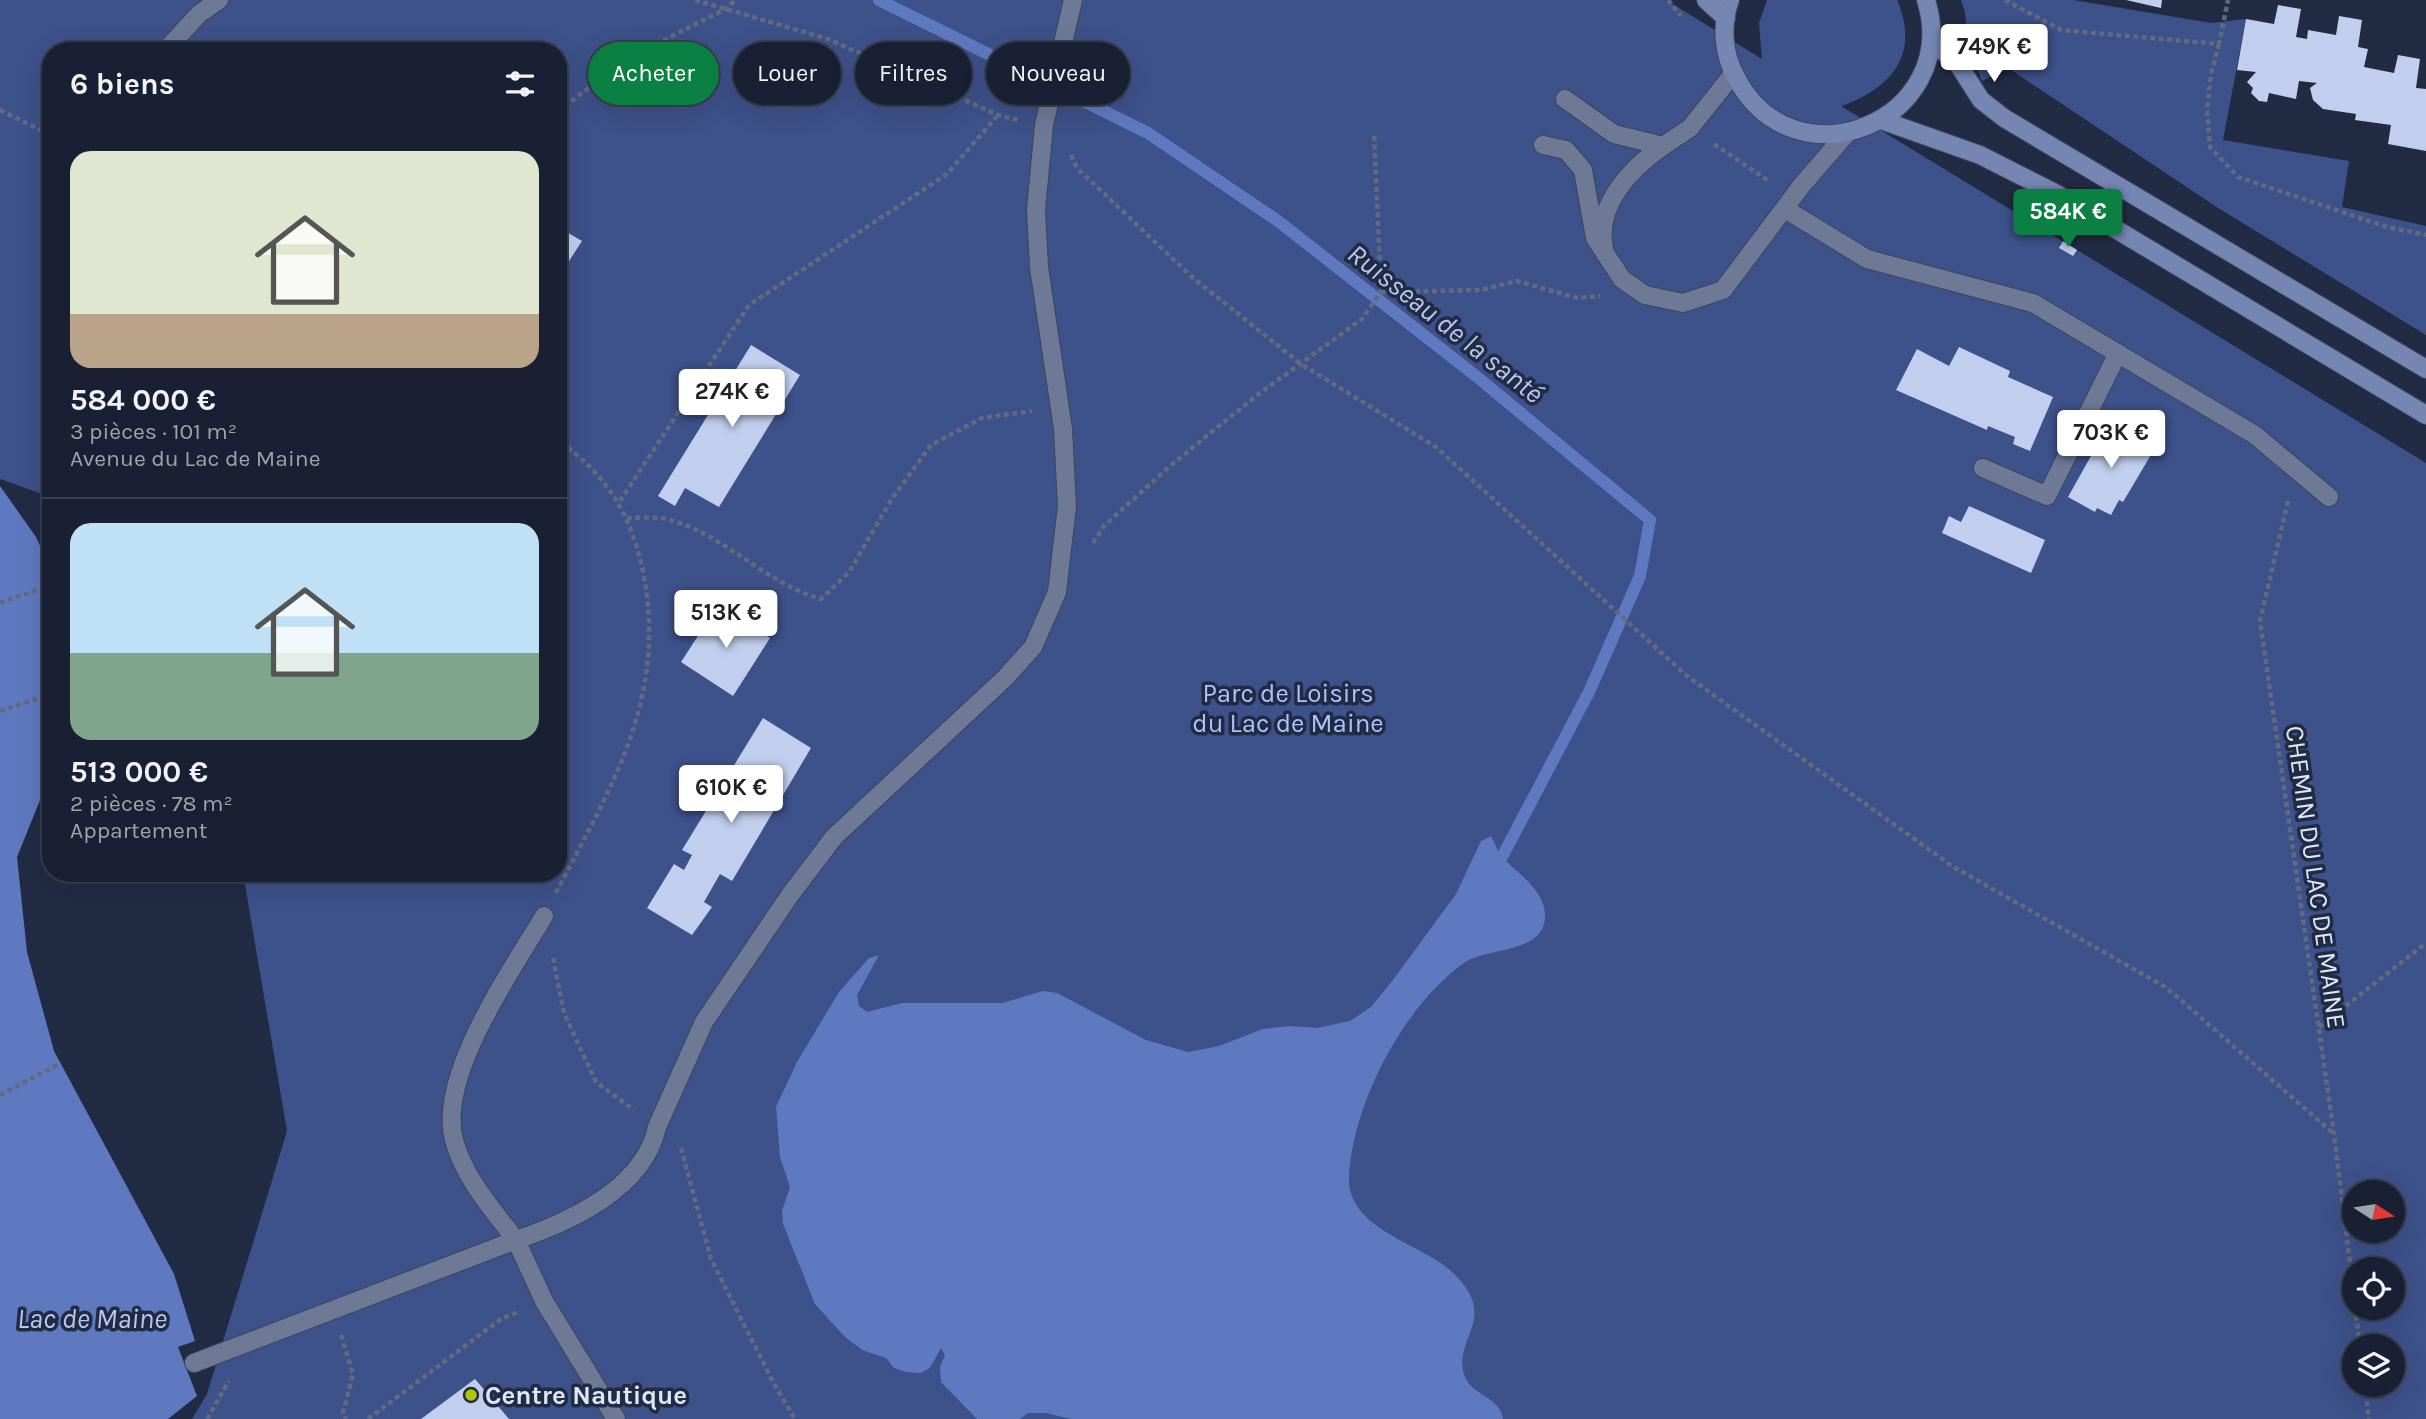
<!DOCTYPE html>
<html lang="fr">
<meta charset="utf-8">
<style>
:root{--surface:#1a2033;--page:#272d3f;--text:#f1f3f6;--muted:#9fa3ac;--line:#383e4e;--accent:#0b8043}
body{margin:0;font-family:Karla,sans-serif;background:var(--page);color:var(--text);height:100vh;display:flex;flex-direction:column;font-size:26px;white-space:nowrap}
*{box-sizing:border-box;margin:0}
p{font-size:23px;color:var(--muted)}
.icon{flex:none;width:38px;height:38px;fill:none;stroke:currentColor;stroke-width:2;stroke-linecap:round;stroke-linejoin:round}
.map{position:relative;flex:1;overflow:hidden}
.sheet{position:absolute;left:42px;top:42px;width:525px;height:840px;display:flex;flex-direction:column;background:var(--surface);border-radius:28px;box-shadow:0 7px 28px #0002,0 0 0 2px var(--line)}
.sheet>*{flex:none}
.hud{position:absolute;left:588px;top:42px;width:665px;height:63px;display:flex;gap:14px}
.needle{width:46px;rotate:102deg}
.buttons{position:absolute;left:2342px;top:1180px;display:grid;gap:14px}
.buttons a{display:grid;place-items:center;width:63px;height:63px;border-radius:50%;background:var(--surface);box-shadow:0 7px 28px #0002,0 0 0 2px var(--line);font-size:35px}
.price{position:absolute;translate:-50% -60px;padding:0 16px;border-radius:7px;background:#fff;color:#222;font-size:23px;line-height:46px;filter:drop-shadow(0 2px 4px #0008)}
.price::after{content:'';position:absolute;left:50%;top:42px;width:21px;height:16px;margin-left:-10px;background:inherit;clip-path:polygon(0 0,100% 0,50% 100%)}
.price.current{background:var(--accent);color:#fff}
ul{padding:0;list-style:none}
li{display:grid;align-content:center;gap:14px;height:371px;padding:0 28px}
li+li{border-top:2px solid var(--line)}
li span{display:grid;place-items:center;height:217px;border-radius:21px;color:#555}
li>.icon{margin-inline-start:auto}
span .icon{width:126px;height:126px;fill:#fffc;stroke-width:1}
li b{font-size:30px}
h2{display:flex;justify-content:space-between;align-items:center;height:84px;padding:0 28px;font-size:30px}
.tag{padding:0 24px;border-radius:32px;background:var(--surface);box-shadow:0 7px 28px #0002,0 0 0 2px var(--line);font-size:24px;line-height:63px}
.tag.current{background:var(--accent);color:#fff}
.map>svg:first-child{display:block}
.green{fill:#3d518a;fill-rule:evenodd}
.water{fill:#5f79c1}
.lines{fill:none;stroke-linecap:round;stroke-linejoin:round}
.stream{stroke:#5f79c1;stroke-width:12}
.building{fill:#c1ceee}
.lane-casing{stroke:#3e465a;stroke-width:20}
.secondary-casing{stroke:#3e465a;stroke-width:20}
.path{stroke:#626a80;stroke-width:4.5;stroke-dasharray:5 3.5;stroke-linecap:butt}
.lane{stroke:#6e7996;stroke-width:18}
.secondary{stroke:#7586b3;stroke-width:18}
.poi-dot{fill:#aec509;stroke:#222b44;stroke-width:2.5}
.labels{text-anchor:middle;stroke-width:7;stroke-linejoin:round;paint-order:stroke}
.park-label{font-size:26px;fill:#abc2fd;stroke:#222b44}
.street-label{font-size:26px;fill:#dfe6f6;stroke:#222b44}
.poi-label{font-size:26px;font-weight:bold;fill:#dfe6f6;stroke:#222b44;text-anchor:start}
.water-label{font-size:28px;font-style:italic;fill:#b7c7ee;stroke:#222b44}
</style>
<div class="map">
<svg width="2426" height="1419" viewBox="0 0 2426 1419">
<rect width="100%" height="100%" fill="#222b44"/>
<g class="green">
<path d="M0,0H1666L1762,59L1759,23L1767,0H1897C1921,55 1890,89 1841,106L2426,463V1419H192L207,1394L287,1131L243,873H558V51H51V497L0,479ZM2354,1192H2392V1230H2354ZM2354,1269H2392V1307H2354ZM2354,1346H2392V1384H2354Z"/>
<polygon points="1961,0 2073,0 2211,23 2246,19 2223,140 2349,161 2342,207 2426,226 2426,335 2215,206 2008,68 1982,81 1968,46 1965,12"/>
</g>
<g class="water">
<polygon points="0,486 36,537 51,570 51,773 17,857 27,952 54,1051 174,1274 195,1341 178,1347 197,1396 168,1419 0,1419"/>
<path d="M1491,836C1495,843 1498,853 1504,859C1520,875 1546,892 1545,917C1544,954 1486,947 1464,963C1404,1005 1353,1103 1349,1176C1346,1230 1422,1243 1452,1272C1501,1318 1453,1337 1464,1374C1470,1396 1499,1395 1503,1419H1071L1046,1413H1028L1020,1419H977L941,1382L940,1367L945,1355L941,1348L930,1368L921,1373L906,1372L894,1368L886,1358L862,1350L844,1336L815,1304L783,1224L782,1211L790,1187L780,1157L776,1107L797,1062L839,992L869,958L879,955L857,995L859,1006L867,1012L902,1003H1003L1043,991L1057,993L1146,1040L1188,1052L1219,1046L1263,1029L1289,1026L1317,1028L1350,1021L1371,1007L1393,980L1456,894L1481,841Z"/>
</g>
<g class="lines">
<polyline class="stream" points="879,0 1148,133 1278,221 1476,376 1650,520 1640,576 1589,692 1502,857"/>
</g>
<g class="building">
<polygon points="2126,0 2162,0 2161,8"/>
<polygon points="2278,5 2301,9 2296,37 2307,39 2308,30 2336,35 2339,16 2362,20 2358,47 2368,49 2364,67 2394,73 2398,55 2420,59 2416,88 2426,89 2426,151 2388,144 2391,125 2355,120 2356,114 2323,109 2313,100 2310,88 2317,83 2299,81 2296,99 2269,93 2267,102 2259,101 2251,93 2253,88 2247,82 2256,72 2237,70 2246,19 2274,24"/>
<polygon points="558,227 582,241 558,278"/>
<polygon points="2063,241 2077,250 2073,256 2059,248"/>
<polygon points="751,345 800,375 719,507 685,488 675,506 658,496"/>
<polygon points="1959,347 2010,371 2008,377 2053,397 2030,451 2013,444 2015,437 1988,426 1987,430 1896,390 1917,349 1949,366"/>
<polygon points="2110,422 2155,448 2123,502 2119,500 2111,515 2097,508 2095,512 2068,497"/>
<polygon points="1969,506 2045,540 2031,573 1942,533 1949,516 1961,522"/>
<polygon points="718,605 770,638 733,696 681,662"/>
<polygon points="763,718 811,748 732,881 720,874 704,902 712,907 692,935 647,908 674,864 684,870 692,855 682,850"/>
<polygon points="475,1379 509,1419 421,1419"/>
</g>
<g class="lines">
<defs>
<g id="lane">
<polyline points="165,51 199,14 219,0"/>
<polyline points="1565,99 1614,134 1663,146 1690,128 1733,74"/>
<polyline points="1543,145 1566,150 1583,170 1595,238 1622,279 1645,295 1683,303 1723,290 1802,185 1847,133"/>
<polyline points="1785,209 1867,259 2033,303 2255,435 2329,497"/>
<path d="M1604,248C1595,205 1631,168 1663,146"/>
<polyline points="1983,468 2047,496 2118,353"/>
<path d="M544,916C512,970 437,1076 454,1140C464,1178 493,1210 516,1240C569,1222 644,1189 657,1127L704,1022L790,895L834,837L1004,679L1033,647L1057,592L1067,506L1063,429L1039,267L1036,210L1044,125L1073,0"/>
<polyline points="194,1363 516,1240 544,1301 616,1419"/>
</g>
<g id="secondary">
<polyline points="1706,0 1726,18"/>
<path d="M1730,0C1721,25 1723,54 1736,77C1794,190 1963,120 1926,0"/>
<polyline points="1931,41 1958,64 1981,100 2004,118 2426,369"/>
<polyline points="1881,120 1980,155 2057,194 2426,415"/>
</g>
</defs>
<use href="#lane" class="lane-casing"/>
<use href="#secondary" class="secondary-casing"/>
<g class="path">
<polyline points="695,0 828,39 998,115 1018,120"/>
<polyline points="1668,0 1681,16"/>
<polyline points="2005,0 2061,30 2219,44 2228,0"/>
<polyline points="2219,44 2211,74 2207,110 2210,147 2238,177 2387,227 2426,235"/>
<polyline points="0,110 51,135"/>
<path d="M558,112C613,66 664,39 728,8L735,0"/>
<polyline points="1714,144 1770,182"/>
<polyline points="1071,155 1077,168 1193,278 1301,364 1436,447 1687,676 1952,866 2167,988 2334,1134"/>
<polyline points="1381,292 1481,290 1517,281 1577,298 1600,296"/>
<polyline points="620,501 749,305 947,174 998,115"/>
<polyline points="2288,501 2260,621 2334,1134 2354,1295"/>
<path d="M627,518C639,518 654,516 666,519C724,533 764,583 821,599L849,572L893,497L931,445L982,418L1032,411"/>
<polyline points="1093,543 1105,525 1170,466 1256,396 1362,319 1381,292 1374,133"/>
<polyline points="0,603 51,585"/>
<polyline points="0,711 51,694"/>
<path d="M556,893C612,785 668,698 643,571C630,512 607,476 558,440"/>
<polyline points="553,958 564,1013 596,1082 634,1110"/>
<polyline points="2319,1027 2426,943"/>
<polyline points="0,1095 59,1064"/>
<polyline points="681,1148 711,1259 773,1382 795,1419"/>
<polyline points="2355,1307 2360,1346"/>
<polyline points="341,1335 353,1374 343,1413 346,1419"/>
<polyline points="2365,1384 2369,1419"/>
<polyline points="207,1419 229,1381"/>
<polyline points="368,1419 501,1319 518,1312"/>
</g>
<use href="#lane" class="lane"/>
<use href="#secondary" class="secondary"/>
</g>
<circle class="poi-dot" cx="471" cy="1395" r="7"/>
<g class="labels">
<g class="park-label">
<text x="1288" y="702">Parc de Loisirs<tspan x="1288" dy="30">du Lac de Maine</tspan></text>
</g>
<g class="street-label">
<text transform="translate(2316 877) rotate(82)" y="9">CHEMIN DU LAC DE MAINE</text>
</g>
<g class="poi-label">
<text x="485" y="1404">Centre Nautique</text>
</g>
<g class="water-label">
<text transform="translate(1446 323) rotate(38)" y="10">Ruisseau de la santé</text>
<text x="92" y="1328">Lac de Maine</text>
</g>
</g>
</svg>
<div class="buttons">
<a><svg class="needle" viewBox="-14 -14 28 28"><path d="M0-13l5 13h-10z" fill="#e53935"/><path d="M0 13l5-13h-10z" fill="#9fa3ac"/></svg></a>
<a><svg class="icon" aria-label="locate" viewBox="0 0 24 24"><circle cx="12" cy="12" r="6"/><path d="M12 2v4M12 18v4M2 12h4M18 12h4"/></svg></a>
<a><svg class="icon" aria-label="layers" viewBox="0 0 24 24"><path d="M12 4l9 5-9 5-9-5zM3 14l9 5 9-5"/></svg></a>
</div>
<b class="price" style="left:1994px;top:84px">749K €</b>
<b class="price current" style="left:2068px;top:249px">584K €</b>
<b class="price" style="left:732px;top:429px">274K €</b>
<b class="price" style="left:2111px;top:470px">703K €</b>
<b class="price" style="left:726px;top:650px">513K €</b>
<b class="price" style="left:731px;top:825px">610K €</b>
<div class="hud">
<a class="tag current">Acheter</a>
<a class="tag">Louer</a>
<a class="tag">Filtres</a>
<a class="tag">Nouveau</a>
</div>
<section class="sheet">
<h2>6 biens<svg class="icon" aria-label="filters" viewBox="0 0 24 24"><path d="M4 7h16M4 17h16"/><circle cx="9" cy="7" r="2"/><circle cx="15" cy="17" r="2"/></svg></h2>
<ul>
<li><span style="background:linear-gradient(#dfe7d0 75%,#b9a48a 0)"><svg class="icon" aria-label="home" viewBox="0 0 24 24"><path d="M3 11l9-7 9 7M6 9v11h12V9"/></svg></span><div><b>584 000 €</b><p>3 pièces · 101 m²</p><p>Avenue du Lac de Maine</p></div></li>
<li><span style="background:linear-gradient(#bfe0f5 60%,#7fa58c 0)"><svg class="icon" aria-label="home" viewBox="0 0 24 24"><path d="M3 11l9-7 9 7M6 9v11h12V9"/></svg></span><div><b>513 000 €</b><p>2 pièces · 78 m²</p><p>Appartement</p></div></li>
</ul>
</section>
</div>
